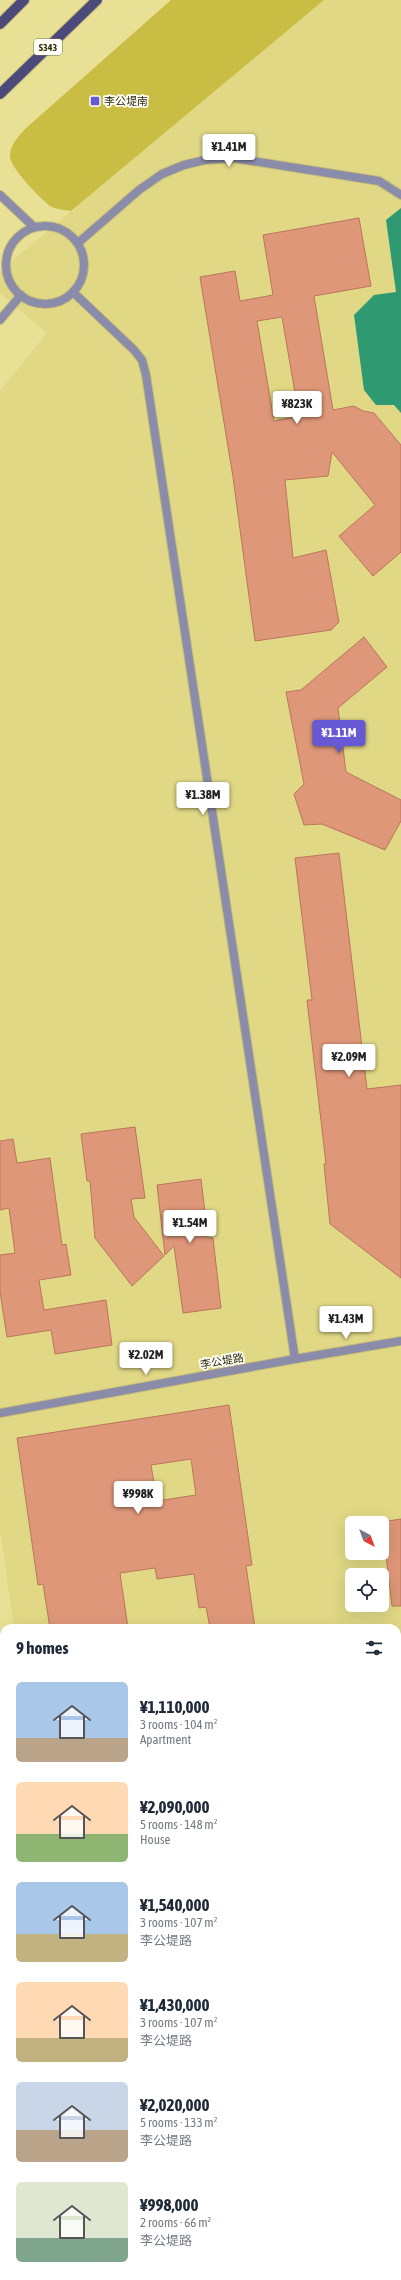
<!DOCTYPE html>
<meta charset="utf-8">
<style>
:root{--surface:#fff;--page:#f6f6f7;--text:#1f2937;--muted:#747a83;--accent:#6759d3}
body{margin:0;font-family:"Asap Condensed","Noto Sans SC",sans-serif;background:var(--page);color:var(--text);height:100vh;display:flex;flex-direction:column;font-size:15px;white-space:nowrap}
*{box-sizing:border-box;margin:0}
p{font-size:13px;color:var(--muted)}
.icon{flex:none;width:22px;height:22px;fill:none;stroke:currentColor;stroke-width:2;stroke-linecap:round;stroke-linejoin:round}
.map{position:relative;flex:1;overflow:hidden}
.details{position:absolute;left:0px;top:1624px;width:401px;height:656px;display:flex;flex-direction:column;background:var(--surface);border-radius:12px 12px 0 0;box-shadow:0 4px 16px #0002}
.details>*{flex:none}
.needle{width:26px;rotate:139deg}
.tools{position:absolute;left:345px;top:1516px;display:grid;gap:8px}
.tools a{display:grid;place-items:center;width:44px;height:44px;border-radius:6px;background:var(--surface);box-shadow:0 4px 16px #0002;font-size:20px}
.price{position:absolute;translate:-50% -34px;padding:0 9px;border-radius:4px;background:#fff;color:#222;font-size:13px;line-height:26px;filter:drop-shadow(0 1px 2px #0008)}
.price::after{content:'';position:absolute;left:50%;top:24px;width:12px;height:9px;margin-left:-6px;background:inherit;clip-path:polygon(0 0,100% 0,50% 100%)}
.price.current{background:var(--accent);color:#fff}
ul{padding:0;list-style:none}
li{display:flex;align-items:center;gap:12px;height:100px;padding:0 16px}
li span{display:grid;place-items:center;flex:none;width:112px;height:80px;border-radius:6px;color:#555}
li>.icon{margin-inline-start:auto}
span .icon{width:48px;height:48px;fill:#fffc;stroke-width:1}
li b{font-size:17px}
h2{display:flex;justify-content:space-between;align-items:center;height:48px;padding:0 16px;font-size:17px}
.map>svg:first-child{display:block}
.built{fill:#e0d885;fill-rule:evenodd}
.green{fill:#c9bd43}
.water{fill:#2f9971}
.building{fill:#de9779;stroke:#ba7659;fill-rule:evenodd}
.lines{fill:none;stroke-linecap:round;stroke-linejoin:round}
.service-casing{stroke:#c3bc7a;stroke-width:10}
.minor-casing{stroke:#c3bc7a;stroke-width:10}
.tertiary-casing{stroke:#c3bc7a;stroke-width:10}
.primary-casing{stroke:#c3bc7a;stroke-width:12}
.path{stroke:#959059;stroke-width:2.5;stroke-dasharray:3 3;stroke-linecap:butt}
.service{stroke:#8b8ca9;stroke-width:8}
.minor{stroke:#8b8ca9;stroke-width:8}
.tertiary{stroke:#8b8ca9;stroke-width:8}
.primary{stroke:#4b4a7b;stroke-width:10}
.poi-dot{fill:#6759d3;stroke:#fffef7;stroke-width:1.5}
.labels{text-anchor:middle;stroke-width:3.5;stroke-linejoin:round;paint-order:stroke}
.shield{fill:#fffef7;stroke:#6f6c55;stroke-width:1}
.shield-label{font-size:10px;font-weight:bold;fill:#312e0f}
.poi-label{font-size:11px;fill:#312e0f;stroke:#fffef7;text-anchor:start}
.street-label{font-size:11px;fill:#312e0f;stroke:#fffef7}
</style>
<div class="map">
<svg width="401" height="2280" viewBox="0 0 401 2280">
<rect width="100%" height="100%" fill="#e7e095"/>
<g class="built">
<path d="M324,0H401V1796L397,1797V1628H14L0,1529V391L47,333L0,293V271ZM352,1523H382V1553H352ZM352,1575H382V1605H352Z"/>
<polygon points="4,2264 4,2276 368,2276 371,2280 0,2280 0,2267"/>
</g>
<path class="green" d="M171,0H324L71,211C65,210 55,209 50,206C40,198 10,168 10,156C10,145 18,137 25,129Z"/>
<g class="water">
<polygon points="401,208 401,413 394,405 376,405 364,390 354,315 374,295 396,292 386,220"/>
<polygon points="401,1796 401,1885 397,1889 397,1797"/>
<polygon points="4,2223 4,2245 1,2246 3,2250 0,2258 0,2226"/>
</g>
<g class="building">
<path d="M359,218L371,286L314,296L333,410L354,406L363,411L374,413L401,445V552L373,576L339,536L375,505L332,452L328,476L285,480L293,558L326,550L339,622L331,630L255,641L233,477L200,277L235,271L240,301L273,295L263,235ZM282,317L299,416L274,421L257,321Z"/>
<polygon points="364,637 387,667 338,708 346,772 401,800 401,821 385,850 322,824 304,825 294,794 304,784 286,692 301,690"/>
<polygon points="339,853 367,1089 401,1085 401,1278 330,1224 324,1164 326,1164 307,1000 312,1000 295,858"/>
<polygon points="135,1127 145,1198 131,1199 134,1217 164,1256 132,1286 95,1238 90,1181 87,1181 81,1134"/>
<polygon points="13,1139 17,1163 50,1158 62,1245 66,1244 71,1275 39,1280 44,1310 106,1300 112,1345 55,1354 51,1330 7,1337 0,1292 0,1255 15,1253 9,1208 0,1210 0,1141"/>
<polygon points="201,1179 208,1238 213,1238 221,1308 183,1313 174,1246 165,1255 157,1185"/>
<path d="M229,1405L252,1565L246,1566L255,1628H210L206,1607L199,1608L194,1574L157,1579L155,1568L120,1573L128,1628H50L43,1584L38,1585L17,1438ZM191,1459L196,1495L157,1501L151,1465Z"/>
<polygon points="401,1519 401,1606 392,1606 382,1522"/>
</g>
<g class="lines">
<defs>
<polyline id="service" points="198,2280 208,2276"/>
<g id="minor">
<polyline points="78,243 139,190 162,174 184,165 205,160 233,158 379,181 401,195"/>
<polyline points="0,1413 295,1359"/>
<polyline points="192,2276 194,2280"/>
</g>
<g id="tertiary">
<polyline points="0,195 34,227"/>
<circle cx="45" cy="265" r="39"/>
<polyline points="73,292 134,350 142,360 146,375 295,1359 401,1341"/>
<polyline points="0,320 21,295"/>
<polyline points="0,1888 4,1909"/>
</g>
<g id="primary">
<polyline points="0,24 24,0"/>
<polyline points="0,94 97,0"/>
</g>
</defs>
<use href="#service" class="service-casing"/>
<use href="#minor" class="minor-casing"/>
<use href="#tertiary" class="tertiary-casing"/>
<use href="#primary" class="primary-casing"/>
<g class="path">
<polyline points="397,1772 401,1771"/>
<polyline points="0,2001 4,1998"/>
<polyline points="0,2065 4,2074"/>
<polyline points="0,2218 4,2214"/>
</g>
<use href="#service" class="service"/>
<use href="#minor" class="minor"/>
<use href="#tertiary" class="tertiary"/>
<use href="#primary" class="primary"/>
</g>
<rect class="poi-dot" x="90" y="96" width="10" height="10" rx="2"/>
<g class="labels">
<rect class="shield" x="34" y="39" width="28" height="16" rx="3"/>
<g class="shield-label">
<text x="48" y="51">S343</text>
</g>
<g class="poi-label">
<text x="104" y="105">李公堤南</text>
</g>
<g class="street-label">
<text transform="translate(222 1361) rotate(-10)" y="4">李公堤路</text>
</g>
</g>
</svg>
<div class="tools">
<a><svg class="needle" viewBox="-14 -14 28 28"><path d="M0-13l5 13h-10z" fill="#e53935"/><path d="M0 13l5-13h-10z" fill="#747a83"/></svg></a>
<a><svg class="icon" aria-label="locate" viewBox="0 0 24 24"><circle cx="12" cy="12" r="6"/><path d="M12 2v4M12 18v4M2 12h4M18 12h4"/></svg></a>
</div>
<b class="price" style="left:229px;top:168px">¥1.41M</b>
<b class="price" style="left:297px;top:425px">¥823K</b>
<b class="price current" style="left:339px;top:754px">¥1.11M</b>
<b class="price" style="left:203px;top:816px">¥1.38M</b>
<b class="price" style="left:349px;top:1078px">¥2.09M</b>
<b class="price" style="left:190px;top:1244px">¥1.54M</b>
<b class="price" style="left:346px;top:1340px">¥1.43M</b>
<b class="price" style="left:146px;top:1376px">¥2.02M</b>
<b class="price" style="left:138px;top:1515px">¥998K</b>
<section class="details">
<h2>9 homes<svg class="icon" aria-label="filters" viewBox="0 0 24 24"><path d="M4 7h16M4 17h16"/><circle cx="9" cy="7" r="2"/><circle cx="15" cy="17" r="2"/></svg></h2>
<ul>
<li><span style="background:linear-gradient(#a9c7e8 70%,#b9a48a 0)"><svg class="icon" aria-label="home" viewBox="0 0 24 24"><path d="M3 11l9-7 9 7M6 9v11h12V9"/></svg></span><div><b>¥1,110,000</b><p>3 rooms · 104 m²</p><p>Apartment</p></div></li>
<li><span style="background:linear-gradient(#ffd9b3 65%,#8fb573 0)"><svg class="icon" aria-label="home" viewBox="0 0 24 24"><path d="M3 11l9-7 9 7M6 9v11h12V9"/></svg></span><div><b>¥2,090,000</b><p>5 rooms · 148 m²</p><p>House</p></div></li>
<li><span style="background:linear-gradient(#a9c7e8 65%,#c2b280 0)"><svg class="icon" aria-label="home" viewBox="0 0 24 24"><path d="M3 11l9-7 9 7M6 9v11h12V9"/></svg></span><div><b>¥1,540,000</b><p>3 rooms · 107 m²</p><p>李公堤路</p></div></li>
<li><span style="background:linear-gradient(#ffd9b3 70%,#c2b280 0)"><svg class="icon" aria-label="home" viewBox="0 0 24 24"><path d="M3 11l9-7 9 7M6 9v11h12V9"/></svg></span><div><b>¥1,430,000</b><p>3 rooms · 107 m²</p><p>李公堤路</p></div></li>
<li><span style="background:linear-gradient(#c9d6e8 60%,#b9a48a 0)"><svg class="icon" aria-label="home" viewBox="0 0 24 24"><path d="M3 11l9-7 9 7M6 9v11h12V9"/></svg></span><div><b>¥2,020,000</b><p>5 rooms · 133 m²</p><p>李公堤路</p></div></li>
<li><span style="background:linear-gradient(#dfe7d0 70%,#7fa58c 0)"><svg class="icon" aria-label="home" viewBox="0 0 24 24"><path d="M3 11l9-7 9 7M6 9v11h12V9"/></svg></span><div><b>¥998,000</b><p>2 rooms · 66 m²</p><p>李公堤路</p></div></li>
</ul>
</section>
</div>
